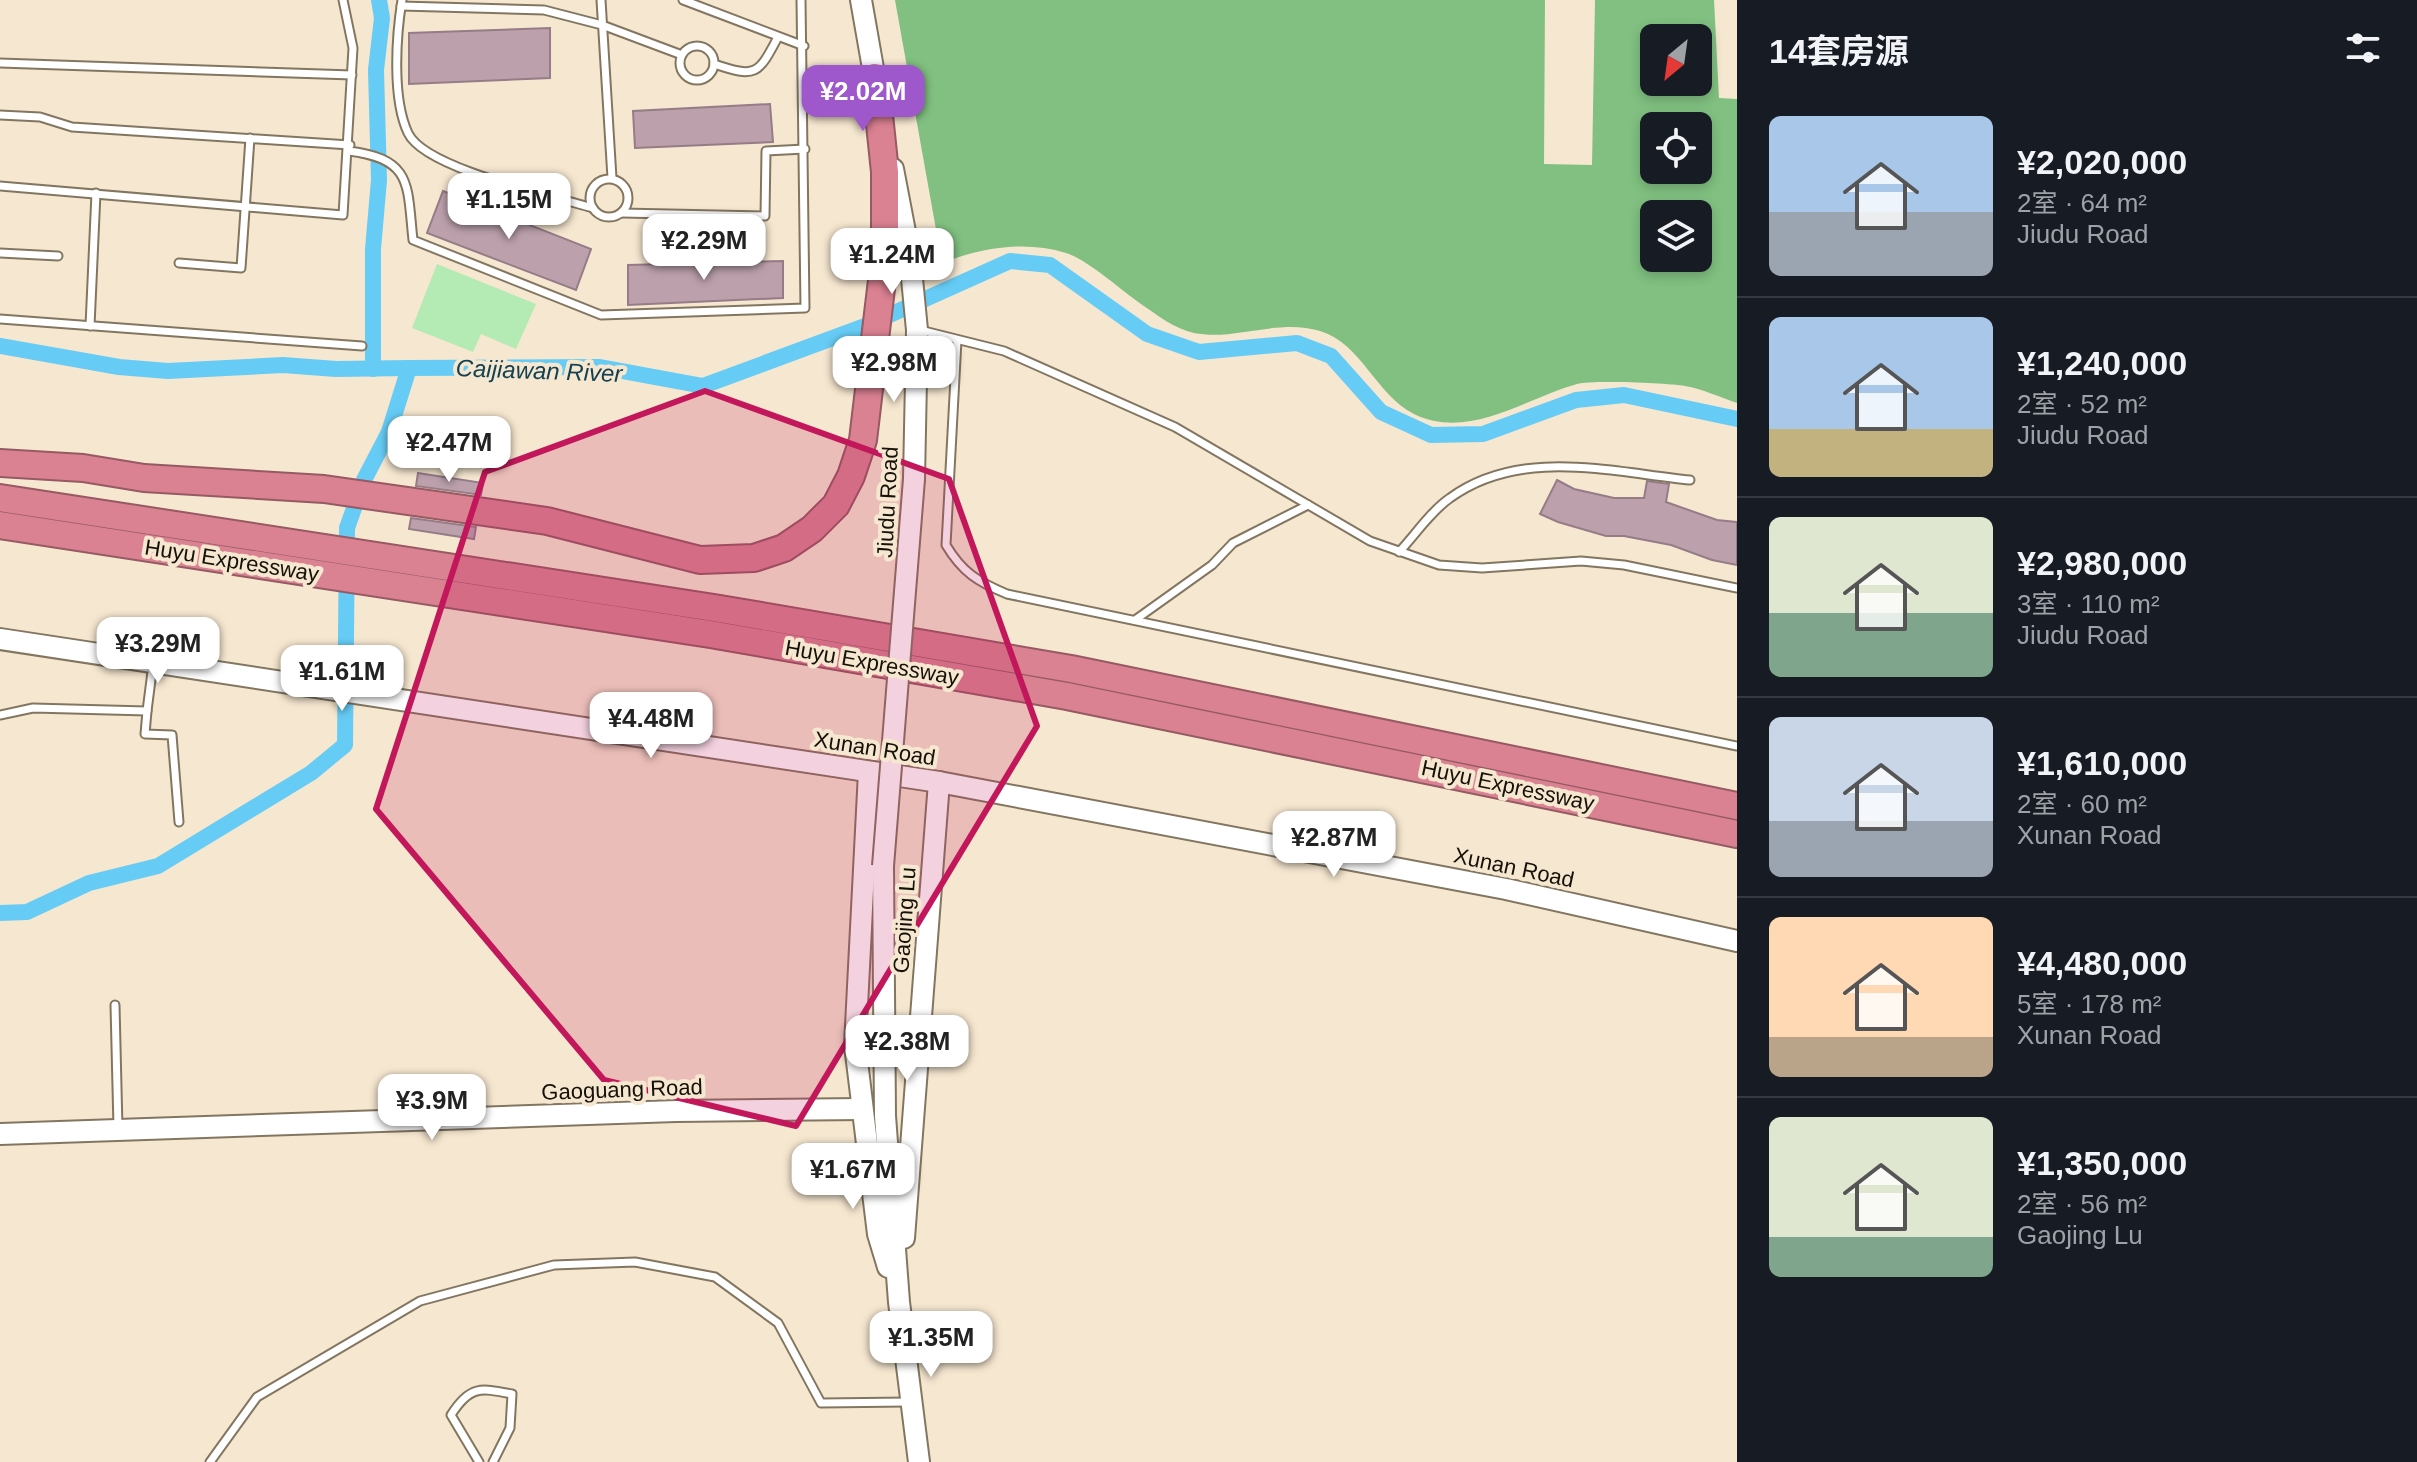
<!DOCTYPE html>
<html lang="zh">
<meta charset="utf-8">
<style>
:root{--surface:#171b24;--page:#242831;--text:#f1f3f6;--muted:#9ea1a6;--line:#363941;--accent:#9f58cc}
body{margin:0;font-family:Arial,"Noto Sans SC",sans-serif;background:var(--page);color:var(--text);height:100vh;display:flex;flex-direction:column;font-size:30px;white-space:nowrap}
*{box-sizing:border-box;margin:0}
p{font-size:26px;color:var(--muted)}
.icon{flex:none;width:44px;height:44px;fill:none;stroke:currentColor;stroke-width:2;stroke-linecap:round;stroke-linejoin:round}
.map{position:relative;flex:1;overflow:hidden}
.sheet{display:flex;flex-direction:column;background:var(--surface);width:680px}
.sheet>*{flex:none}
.needle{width:52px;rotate:209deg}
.fabs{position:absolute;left:1640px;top:24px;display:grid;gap:16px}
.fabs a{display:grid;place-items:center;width:72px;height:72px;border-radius:12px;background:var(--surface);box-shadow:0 4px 12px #0003;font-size:40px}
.price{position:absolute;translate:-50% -68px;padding:0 18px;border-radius:16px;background:#fff;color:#222;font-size:26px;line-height:52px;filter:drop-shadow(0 2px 4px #0008)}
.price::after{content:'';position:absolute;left:50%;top:48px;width:24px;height:18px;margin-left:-12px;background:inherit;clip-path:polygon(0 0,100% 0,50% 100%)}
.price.current{background:var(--accent);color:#fff}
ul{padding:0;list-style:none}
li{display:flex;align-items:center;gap:24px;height:200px;padding:0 32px}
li+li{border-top:2px solid var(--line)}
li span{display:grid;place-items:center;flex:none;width:224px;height:160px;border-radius:12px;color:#555}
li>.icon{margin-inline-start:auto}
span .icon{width:96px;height:96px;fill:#fffc;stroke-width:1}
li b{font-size:34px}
h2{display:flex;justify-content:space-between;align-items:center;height:96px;padding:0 32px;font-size:34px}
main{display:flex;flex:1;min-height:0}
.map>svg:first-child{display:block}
.green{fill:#b4eab3}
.forest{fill:#81c081;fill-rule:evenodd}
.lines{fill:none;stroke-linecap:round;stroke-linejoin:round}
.canal{stroke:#66ccf5;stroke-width:16}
.building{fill:#bca1ad;stroke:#957c87;stroke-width:2}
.lane-casing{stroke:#837661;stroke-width:11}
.secondary-casing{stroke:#837661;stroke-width:24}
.highway-casing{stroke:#955a62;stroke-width:30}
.lane{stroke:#fff;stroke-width:7}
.secondary{stroke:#fff;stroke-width:20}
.highway{stroke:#da8192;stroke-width:26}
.secondary-bridge-casing{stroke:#837661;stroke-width:24;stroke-linecap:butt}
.secondary-bridge{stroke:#fff;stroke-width:20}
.marked{fill:#c2185b;fill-opacity:0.2;stroke:#c2185b;stroke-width:6;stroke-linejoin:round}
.labels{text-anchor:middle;stroke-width:8;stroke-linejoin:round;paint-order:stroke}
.street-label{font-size:22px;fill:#161109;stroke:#f6e7d0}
.water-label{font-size:24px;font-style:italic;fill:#154253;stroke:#f6e7d0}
</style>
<main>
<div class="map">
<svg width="1737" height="1462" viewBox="0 0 1737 1462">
<rect width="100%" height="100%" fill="#f6e7d0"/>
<polygon class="green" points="437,264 536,304 516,349 481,334 473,352 412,328"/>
<path class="forest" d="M895,0H1545L1544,164L1592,165L1595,0H1714L1719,98L1737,99V403C1720,397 1702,389 1685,386C1667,383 1592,380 1577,384C1526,398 1469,441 1414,414C1376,395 1361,343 1320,331C1279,318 1235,341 1194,333C1175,329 1157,315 1141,304C1121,290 1088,260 1066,253C1025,240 980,248 942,263ZM1654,38H1698V82H1654ZM1654,126H1698V170H1654ZM1654,214H1698V258H1654Z"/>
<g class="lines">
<g class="canal">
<polyline points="0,346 119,367 168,371 283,365 336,369 409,368"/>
<polyline points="373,369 373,249 379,180 376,70 382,18 379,0"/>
<polyline points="0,913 27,912 89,883 158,866 311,773 345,745 347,528 364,480 389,432 409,368 600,367 703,386 865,326 1010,261 1050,265 1147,334 1199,352 1297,343 1331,356 1381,412 1431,435 1483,434 1576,400 1624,395 1737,419"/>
</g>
</g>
<g class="building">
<polygon points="550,28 550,78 409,84 409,33"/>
<polygon points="770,104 773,142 635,148 633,111"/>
<polygon points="443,191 591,249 576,290 427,233"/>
<polygon points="783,261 783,298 628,305 628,265"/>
<polygon points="418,473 483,483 481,495 416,486"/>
<polygon points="1557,480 1574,489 1614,498 1644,498 1647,481 1669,484 1666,502 1717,520 1737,522 1737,565 1712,560 1671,545 1624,536 1606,536 1558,522 1540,514"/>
<polygon points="411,518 476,527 474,539 409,529"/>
</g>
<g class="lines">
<defs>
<g id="lane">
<path d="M402,0C396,37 392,99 408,133C425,169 553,196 593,208"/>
<polyline points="601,0 612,178"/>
<polyline points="683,0 804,46"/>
<polyline points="401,6 544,10 602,25 682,55"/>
<circle cx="697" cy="63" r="17"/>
<polyline points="0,63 352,75"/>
<path d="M714,64C756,78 758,75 778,37"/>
<polyline points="0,115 40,117 72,127 350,145"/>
<path d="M349,151C413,159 407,185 413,240L601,315L805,308L801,0"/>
<circle cx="609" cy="198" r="19"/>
<polyline points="0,186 343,215 353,48 343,0"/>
<polyline points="622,213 765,216 766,151 805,149"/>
<polyline points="0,253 58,256"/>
<polyline points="179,263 241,268 250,138"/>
<polyline points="0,319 362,346"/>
<polyline points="90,326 96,193"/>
<polyline points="920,330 1004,351 1175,427 1370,541 1439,565 1482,568 1581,561 1624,565 1737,588"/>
<path d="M957,340L946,545C962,572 978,582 1007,594L1737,746"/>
<path d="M1399,552C1415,535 1431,511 1450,498C1520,447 1610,472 1690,480"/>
<polyline points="1135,620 1212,565 1233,543 1308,505"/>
<polyline points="147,711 145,734 172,735 179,822"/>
<polyline points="0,715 33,708 147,711 153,664"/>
<polyline points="115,1005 118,1128"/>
<polyline points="210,1462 257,1397 420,1301 554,1265 635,1262 715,1277 778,1323 821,1403 908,1402"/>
<path d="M479,1462L451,1415C470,1385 481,1388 512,1394L510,1428L493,1462"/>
</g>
<g id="secondary">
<polyline points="861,0 877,91"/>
<polyline points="893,169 910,258 917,330 914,479"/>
<polyline points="0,639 939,782 1506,889 1737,941"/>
<polyline points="869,772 855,1045 878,1234 888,1267"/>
<polyline points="883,866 885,1116 899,1302 919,1462"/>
<polyline points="0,1134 676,1111 862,1109"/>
<polyline points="904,1238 939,782"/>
</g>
<g id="highway">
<polyline points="0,463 83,468 144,478 324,489 547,521 700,560 754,558 784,548 812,529 836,505 851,476 863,440 885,255 885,172 875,77"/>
<polyline points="0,498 714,608 1071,669 1737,806"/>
<polyline points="0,525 710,634 1067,696 1737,834"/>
</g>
</defs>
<use href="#lane" class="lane-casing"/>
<use href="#secondary" class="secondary-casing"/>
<use href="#highway" class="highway-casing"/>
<use href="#lane" class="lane"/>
<use href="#secondary" class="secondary"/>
<use href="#highway" class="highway"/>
<defs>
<polyline id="secondary-bridge" points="883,866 914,479"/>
</defs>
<use href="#secondary-bridge" class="secondary-bridge-casing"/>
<use href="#secondary-bridge" class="secondary-bridge"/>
</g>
<path class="marked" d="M705,391L949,479L1037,726L796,1126L604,1080L376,809L485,472Z"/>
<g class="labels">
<g class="street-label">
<text transform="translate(887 502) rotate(-87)" y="8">Jiudu Road</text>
<text transform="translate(232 560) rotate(9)" y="8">Huyu Expressway</text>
<text transform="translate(872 662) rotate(10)" y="8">Huyu Expressway</text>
<text transform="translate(875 748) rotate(9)" y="8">Xunan Road</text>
<text transform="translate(1508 785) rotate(12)" y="8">Huyu Expressway</text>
<text transform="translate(1514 867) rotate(12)" y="8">Xunan Road</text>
<text transform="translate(904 920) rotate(-86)" y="8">Gaojing Lu</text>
<text transform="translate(622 1089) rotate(-2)" y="8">Gaoguang Road</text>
</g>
<g class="water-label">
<text transform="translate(539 371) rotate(2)" y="8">Caijiawan River</text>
</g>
</g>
</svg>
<div class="fabs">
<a><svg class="needle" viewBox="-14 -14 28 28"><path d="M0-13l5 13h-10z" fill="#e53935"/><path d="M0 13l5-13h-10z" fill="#9ea1a6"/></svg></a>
<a><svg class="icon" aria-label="locate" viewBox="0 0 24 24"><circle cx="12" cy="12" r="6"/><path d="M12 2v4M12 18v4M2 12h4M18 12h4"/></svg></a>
<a><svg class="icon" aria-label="layers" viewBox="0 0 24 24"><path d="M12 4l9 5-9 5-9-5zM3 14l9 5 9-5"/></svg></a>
</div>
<b class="price current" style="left:863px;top:133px">¥2.02M</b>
<b class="price" style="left:509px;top:241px">¥1.15M</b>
<b class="price" style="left:704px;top:282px">¥2.29M</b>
<b class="price" style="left:892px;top:296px">¥1.24M</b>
<b class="price" style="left:894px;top:404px">¥2.98M</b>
<b class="price" style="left:449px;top:484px">¥2.47M</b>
<b class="price" style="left:158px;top:685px">¥3.29M</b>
<b class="price" style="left:342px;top:713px">¥1.61M</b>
<b class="price" style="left:651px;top:760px">¥4.48M</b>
<b class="price" style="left:1334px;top:879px">¥2.87M</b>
<b class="price" style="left:907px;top:1083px">¥2.38M</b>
<b class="price" style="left:432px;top:1142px">¥3.9M</b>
<b class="price" style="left:853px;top:1211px">¥1.67M</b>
<b class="price" style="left:931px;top:1379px">¥1.35M</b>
</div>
<section class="sheet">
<h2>14套房源<svg class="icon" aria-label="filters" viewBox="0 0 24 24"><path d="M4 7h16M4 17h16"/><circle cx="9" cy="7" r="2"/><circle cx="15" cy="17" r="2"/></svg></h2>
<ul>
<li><span style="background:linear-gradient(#a9c7e8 60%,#9aa5b1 0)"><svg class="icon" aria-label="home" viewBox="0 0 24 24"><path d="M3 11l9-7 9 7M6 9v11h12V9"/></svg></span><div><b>¥2,020,000</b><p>2室 · 64 m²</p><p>Jiudu Road</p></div></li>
<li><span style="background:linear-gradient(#a9c7e8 70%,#c2b280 0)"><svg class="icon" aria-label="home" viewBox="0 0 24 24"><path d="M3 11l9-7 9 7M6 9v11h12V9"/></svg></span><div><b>¥1,240,000</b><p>2室 · 52 m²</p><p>Jiudu Road</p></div></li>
<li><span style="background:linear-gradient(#dfe7d0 60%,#7fa58c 0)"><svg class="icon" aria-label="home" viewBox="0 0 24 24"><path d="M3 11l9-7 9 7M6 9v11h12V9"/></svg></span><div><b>¥2,980,000</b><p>3室 · 110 m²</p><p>Jiudu Road</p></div></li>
<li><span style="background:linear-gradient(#c9d6e8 65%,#9aa5b1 0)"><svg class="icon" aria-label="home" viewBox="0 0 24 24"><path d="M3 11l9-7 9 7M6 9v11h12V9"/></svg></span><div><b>¥1,610,000</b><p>2室 · 60 m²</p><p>Xunan Road</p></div></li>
<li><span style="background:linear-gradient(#ffd9b3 75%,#b9a48a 0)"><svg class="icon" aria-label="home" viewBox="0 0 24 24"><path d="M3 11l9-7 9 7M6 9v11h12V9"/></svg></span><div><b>¥4,480,000</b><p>5室 · 178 m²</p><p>Xunan Road</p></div></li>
<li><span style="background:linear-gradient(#dfe7d0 75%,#7fa58c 0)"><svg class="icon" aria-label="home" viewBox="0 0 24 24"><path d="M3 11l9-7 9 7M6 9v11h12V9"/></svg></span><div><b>¥1,350,000</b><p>2室 · 56 m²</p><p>Gaojing Lu</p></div></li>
</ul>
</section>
</main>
